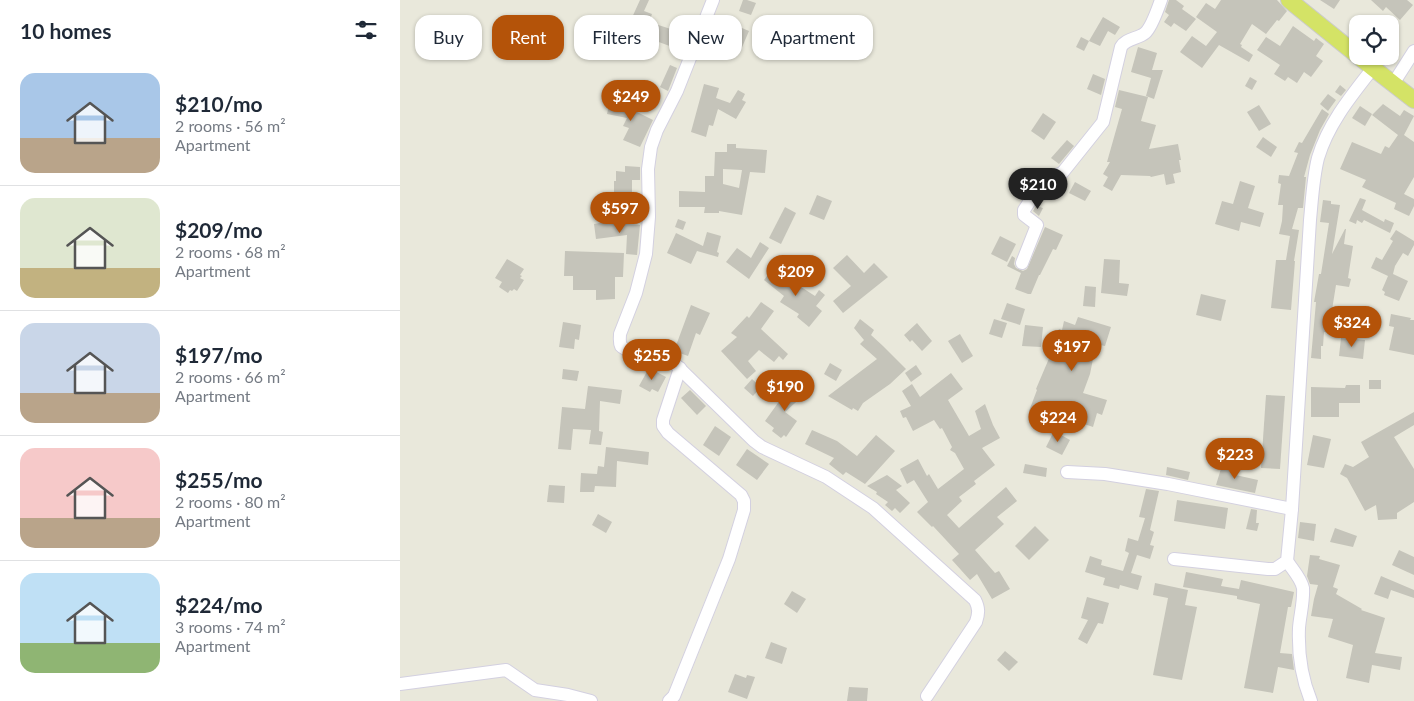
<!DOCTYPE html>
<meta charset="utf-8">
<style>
:root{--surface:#fff;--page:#f6f6f7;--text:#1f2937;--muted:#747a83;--line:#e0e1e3;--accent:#b45309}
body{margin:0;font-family:Lato,sans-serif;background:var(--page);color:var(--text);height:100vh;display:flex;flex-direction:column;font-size:19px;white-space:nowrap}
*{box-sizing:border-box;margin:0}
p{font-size:16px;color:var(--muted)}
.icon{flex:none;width:28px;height:28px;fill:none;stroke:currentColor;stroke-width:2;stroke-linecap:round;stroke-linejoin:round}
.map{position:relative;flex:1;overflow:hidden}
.panel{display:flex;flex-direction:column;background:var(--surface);width:400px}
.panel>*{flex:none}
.guide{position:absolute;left:15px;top:15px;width:475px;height:45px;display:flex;gap:10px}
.tools{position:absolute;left:949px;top:15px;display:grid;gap:10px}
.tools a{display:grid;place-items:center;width:50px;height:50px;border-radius:10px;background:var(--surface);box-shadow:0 1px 4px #0004;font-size:25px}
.price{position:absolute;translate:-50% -42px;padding:0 11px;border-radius:18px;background:var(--accent);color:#fff;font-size:16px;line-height:32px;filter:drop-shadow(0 1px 2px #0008)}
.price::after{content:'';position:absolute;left:50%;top:30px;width:15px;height:11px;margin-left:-8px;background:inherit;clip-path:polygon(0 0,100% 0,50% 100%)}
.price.on{background:#222;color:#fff}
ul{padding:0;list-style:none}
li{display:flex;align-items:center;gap:15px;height:125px;padding:0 20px}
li+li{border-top:1px solid var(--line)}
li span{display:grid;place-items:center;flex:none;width:140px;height:100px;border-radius:15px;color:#555}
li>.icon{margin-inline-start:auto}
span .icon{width:60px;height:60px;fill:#fffc;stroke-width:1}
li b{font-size:21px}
h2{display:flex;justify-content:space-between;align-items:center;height:60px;padding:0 20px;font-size:21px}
.chip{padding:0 18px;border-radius:15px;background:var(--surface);box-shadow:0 1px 4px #0004;font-size:18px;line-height:45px}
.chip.on{background:var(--accent);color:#fff}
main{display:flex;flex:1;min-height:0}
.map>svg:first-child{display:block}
.building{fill:#c5c4ba;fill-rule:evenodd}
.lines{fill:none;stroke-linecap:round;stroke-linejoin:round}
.minor-casing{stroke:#d3d0e0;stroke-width:14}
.major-casing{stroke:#cbcbcb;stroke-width:18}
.minor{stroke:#fff;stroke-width:12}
.major{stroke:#d4e366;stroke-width:16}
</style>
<main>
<section class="panel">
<h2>10 homes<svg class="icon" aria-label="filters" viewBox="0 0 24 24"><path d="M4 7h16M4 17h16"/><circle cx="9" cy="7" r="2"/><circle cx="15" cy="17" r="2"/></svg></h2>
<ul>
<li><span style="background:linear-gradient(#a9c7e8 65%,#b9a48a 0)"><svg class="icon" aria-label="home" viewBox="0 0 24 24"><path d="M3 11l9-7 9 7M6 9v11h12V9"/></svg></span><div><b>$210/mo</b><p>2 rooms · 56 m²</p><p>Apartment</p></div></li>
<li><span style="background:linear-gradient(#dfe7d0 70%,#c2b280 0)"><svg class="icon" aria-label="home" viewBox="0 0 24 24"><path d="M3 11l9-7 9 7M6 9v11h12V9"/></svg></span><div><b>$209/mo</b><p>2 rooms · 68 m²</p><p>Apartment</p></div></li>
<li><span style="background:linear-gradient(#c9d6e8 70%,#b9a48a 0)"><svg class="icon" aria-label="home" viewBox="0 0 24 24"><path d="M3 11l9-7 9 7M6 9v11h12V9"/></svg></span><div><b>$197/mo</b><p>2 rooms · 66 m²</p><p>Apartment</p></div></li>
<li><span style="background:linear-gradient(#f6c9c9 70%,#b9a48a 0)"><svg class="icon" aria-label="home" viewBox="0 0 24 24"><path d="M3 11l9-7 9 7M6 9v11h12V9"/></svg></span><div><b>$255/mo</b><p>2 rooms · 80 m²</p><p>Apartment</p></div></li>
<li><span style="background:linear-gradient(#bfe0f5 70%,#8fb573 0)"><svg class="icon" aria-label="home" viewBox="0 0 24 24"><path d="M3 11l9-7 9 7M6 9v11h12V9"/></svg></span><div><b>$224/mo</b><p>3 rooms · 74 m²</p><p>Apartment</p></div></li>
</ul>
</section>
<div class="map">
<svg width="1014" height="701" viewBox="0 0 1014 701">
<rect width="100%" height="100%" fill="#e9e8db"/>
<g class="building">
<polygon points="240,0 249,0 244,11 252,14 249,22 280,32 275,48 248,38 250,31 230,22"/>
<polygon points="343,0 347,0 356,3 351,15 339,11"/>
<polygon points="769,0 776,0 784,6 782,9 796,19 786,31 774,23 771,27 764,22 769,15 765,12"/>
<polygon points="821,0 877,0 887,11 879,21 877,20 866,34 852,24 840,44 842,45 841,47 853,55 849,62 819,45 802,68 780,52 792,36 806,46 817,32 796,17 806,3 815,9"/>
<polygon points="920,0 940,0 934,9"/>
<polygon points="971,0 1007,0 1013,5 1000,20 986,7 983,11"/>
<polygon points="703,17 720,27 715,35 708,31 700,46 689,41"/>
<polygon points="328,22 349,31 340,52 319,43"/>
<polygon points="381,24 396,34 383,56 373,49 382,36 376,32"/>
<polygon points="893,26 914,41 916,38 924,44 916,56 923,61 911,77 904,72 897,83 888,77 885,81 874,74 880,65 857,50 866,37 880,46"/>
<polygon points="222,37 242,45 237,57 217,49"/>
<polygon points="681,37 689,41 684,51 676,47"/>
<polygon points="738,47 757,53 752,70 763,70 754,99 746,96 751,78 731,72"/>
<polygon points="270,65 277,68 268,91 260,87"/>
<polygon points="693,74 705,79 701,95 687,89"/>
<polygon points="850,77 857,81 852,90 845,86"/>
<polygon points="304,84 319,88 316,98 330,103 338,90 345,94 342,100 346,102 336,119 318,109 313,126 309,125 306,137 291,132"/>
<polygon points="940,85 946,90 941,96 935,92"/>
<polygon points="719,90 748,97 741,121 756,125 749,149 778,144 781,160 779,160 781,172 773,174 775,183 766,185 764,174 751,177 750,176 721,175 712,191 703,186 708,177 703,174 710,162 707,162 722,109 715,107"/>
<polygon points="928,94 936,100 928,111 920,104"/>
<polygon points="210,100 230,105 229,108 253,120 240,147 223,140 229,128 223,126 227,118 207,114"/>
<polygon points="983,104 1000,116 1004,110 1014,116 1004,135 1014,142 1014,177 1004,194 1014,199 1014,206 1009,216 994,209 996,203 962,187 966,180 940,169 952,142 981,154 985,146 989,148 998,135 972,115"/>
<polygon points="859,105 871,124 859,131 847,112"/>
<polygon points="960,106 972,114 965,126 952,118"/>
<polygon points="922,109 929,114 920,130 910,155 904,177 906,177 903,208 898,208 892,229 899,230 894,261 895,261 891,310 871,308 876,260 886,260 890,236 879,234 882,221 883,205 878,205 881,184 878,183 879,175 889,176 898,153 894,152 899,142 902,143"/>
<polygon points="643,113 656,122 644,140 631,131"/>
<polygon points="863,137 877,147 871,157 856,147"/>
<polygon points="667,140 674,146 659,164 651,158"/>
<path d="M327,144H336V148L367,150L365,173L350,172L342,215L319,211V213H304L305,207H279V191L305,192V176H314L315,152H327ZM323,169L342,170L339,188L323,184Z"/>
<polygon points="225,166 240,167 240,180 232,180 232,195 240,195 241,207 235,207 234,210 214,210 214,181 216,181 216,171 225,172"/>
<polygon points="840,181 855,186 848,208 864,213 860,227 841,222 839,231 815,224 822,201 833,204"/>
<polygon points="675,182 691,191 685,201 669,193"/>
<polygon points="417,195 432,201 424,220 409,214"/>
<polygon points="960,198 966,200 962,210 984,222 985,219 994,223 990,233 964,220 962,223 957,220 956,224 949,221"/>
<polygon points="923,200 931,201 931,204 940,205 932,254 945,229 946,229 944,244 953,246 948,278 951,279 949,287 936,285 932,310 930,333 924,332 923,346 921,346 921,359 911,358 916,302 914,302 919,274 921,274 929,223 920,222"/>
<polygon points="636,206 643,208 639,216 633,211"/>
<polygon points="385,207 396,213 381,244 369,238"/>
<polygon points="278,219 286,222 283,230 275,227"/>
<polygon points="206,222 240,225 237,255 226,254 227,235 196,239 194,224"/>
<polygon points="645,227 663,235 656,250 653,249 640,275 639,275 631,294 628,294 615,289 621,273 607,266 612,256 615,258 614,264 616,268 623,271 627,269"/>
<polygon points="996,230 1014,241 1014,245 1008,256 1003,253 995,266 993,274 1008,281 999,301 984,295 985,292 982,290 988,276 971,268 976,257 982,260 993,241 990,239"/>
<polygon points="307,232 321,236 317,252 319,253 318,257 297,251 291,264 267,253 276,233 303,246"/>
<polygon points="600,236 616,244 607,262 591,254"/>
<polygon points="360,242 369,248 349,279 326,262 337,248 351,258"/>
<polygon points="165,251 224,253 223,277 215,277 215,299 196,300 196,290 173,290 173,276 164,276"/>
<polygon points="447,255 464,273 474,263 488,277 443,313 433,301 451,286 433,268"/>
<polygon points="107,259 124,269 120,275 122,276 120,278 124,280 117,291 114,289 112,291 110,290 108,293 99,287 102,282 95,278"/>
<polygon points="704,259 720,260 719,283 729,284 727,296 701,293"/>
<polygon points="374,267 385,275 384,276 415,296 419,290 425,295 416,306 422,311 409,327 397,317 399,314 380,302 384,296 364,280"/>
<polygon points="685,286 696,287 695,307 683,306"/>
<polygon points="801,294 826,300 821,321 796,315"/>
<polygon points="361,302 374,311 361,329 388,354 383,360 379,356 374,362 359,350 348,361 356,371 347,379 321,351 337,337 331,333 347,316 349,318"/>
<polygon points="607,303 625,309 620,325 601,319"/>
<polygon points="291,305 310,313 300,335 296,333 288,356 274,351"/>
<polygon points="991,314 1011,318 1010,320 1014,320 1014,355 989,350 994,327 989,326"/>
<polygon points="678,317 711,327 705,346 696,344 690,374 683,393 707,400 702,415 697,413 693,427 658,415 660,409 642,402 638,414 629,411 637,390 636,389 653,349 651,348 659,329 662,330 664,321 675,325"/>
<polygon points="460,319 474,330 471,335 483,346 506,369 490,384 463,403 458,411 453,408 452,410 428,396 477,359 460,344 464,340 454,328"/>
<polygon points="594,319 607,323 602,338 589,334"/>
<polygon points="163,322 181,325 179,340 175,339 174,349 159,347"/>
<polygon points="966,322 973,323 972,332 964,331"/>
<polygon points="517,323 532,341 522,351 512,340 510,342 504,335"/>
<polygon points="625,325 643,327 641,347 622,346"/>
<polygon points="560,334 573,356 562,363 548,341"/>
<polygon points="941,338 965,340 963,359 939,356"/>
<polygon points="430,363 442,370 436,381 424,374"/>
<polygon points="516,365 522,374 511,382 505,373"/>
<polygon points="249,368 266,377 258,392 252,389 250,392 239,386"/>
<polygon points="163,369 179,371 177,381 162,379"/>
<polygon points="551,373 563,389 548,400 569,436 581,429 575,411 585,404 593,425 600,438 582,448 595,465 574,481 576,484 559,497 562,501 547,515 559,528 606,487 617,501 597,517 604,524 575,550 595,573 599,571 610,589 592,599 577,574 570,580 552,560 559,554 533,526 532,527 517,512 528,502 514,480 507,484 500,469 518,459 527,476 529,474 538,489 564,469 555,453 550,450 552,447 542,428 540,429 534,420 513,431 506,417 503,418 500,411 511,406 502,391 512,384 520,397"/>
<polygon points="352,379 361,387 353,396 344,388"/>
<rect x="969" y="380" width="12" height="9"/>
<polygon points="395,383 405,394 385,412 397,421 386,437 384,435 381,438 372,431 374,428 365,421 383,396 382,395"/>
<polygon points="946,385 960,385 960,403 939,403 939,417 911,417 911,387 945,388"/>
<polygon points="188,386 222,390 220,404 200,401 199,431 203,432 201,445 189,444 191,430 173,429 171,450 158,449 162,407 185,409"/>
<polygon points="290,390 306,406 297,415 281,398"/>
<polygon points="866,395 885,396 880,469 861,468"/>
<polygon points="1014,412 1014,425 994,437 1014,469 1014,502 997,513 997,519 978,520 976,505 965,511 947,478 940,474 945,464 953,467 969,457 961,442"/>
<polygon points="315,426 331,437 319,456 303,445"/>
<polygon points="412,430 437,441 457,456 476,435 495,451 465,484 446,472 443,475 429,464 434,458 405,444"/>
<polygon points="654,431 670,440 662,455 646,447"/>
<polygon points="913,435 931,439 924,468 907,465"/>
<polygon points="206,447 249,452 248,465 217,461 216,487 195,486 194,492 180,492 181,473 197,474 198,466 204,467"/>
<polygon points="347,449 369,464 357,480 336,465"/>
<polygon points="823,462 833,466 831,474 858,480 855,493 816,485"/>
<polygon points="625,464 647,468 646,477 623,473"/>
<polygon points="767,467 790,472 788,480 766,475"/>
<polygon points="487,475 502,486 496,490 510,503 500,513 495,508 492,511 485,505 488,502 476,494 477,492 467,486"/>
<polygon points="149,485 165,486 164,503 147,502"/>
<polygon points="746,489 759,491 750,530 754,532 750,545 754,546 750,559 737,555 731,573 742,576 738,590 720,585 719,589 703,585 705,578 685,572 690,556 702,560 701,565 723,571 729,553 725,551 728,538 738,541 745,518 739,517"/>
<polygon points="777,500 828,508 825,529 774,521"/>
<polygon points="851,509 857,510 856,523 859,523 857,531 846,529"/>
<polygon points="198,514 212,522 206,533 192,525"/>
<polygon points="900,522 916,524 914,541 898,538"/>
<polygon points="635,526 649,540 629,560 615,546"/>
<polygon points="935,528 957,536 953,547 930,542"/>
<polygon points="999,550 1014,557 1014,575 992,565"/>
<polygon points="910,555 920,556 919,559 940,565 933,587 938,589 936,594 962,609 961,610 985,618 975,653 1002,657 1000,670 972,665 969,683 946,678 953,645 928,637 933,619 911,616 914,599 918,585 910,584 907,576"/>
<polygon points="786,572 823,579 821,586 839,589 841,580 894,592 891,607 888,607 880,653 892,654 894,670 878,667 873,693 844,688 860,604 837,599 837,596 783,587"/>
<polygon points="981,576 1014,590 1014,598 991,590 988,599 974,594"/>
<polygon points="755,583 788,590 785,605 797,607 782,680 753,675 768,598 753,595"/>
<polygon points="392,591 406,599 397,613 384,604"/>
<polygon points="687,597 709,603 703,624 698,623 687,644 678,639 688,620 681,618"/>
<polygon points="371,642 387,648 382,664 365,658"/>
<polygon points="605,651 618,662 609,671 597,660"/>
<polygon points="335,674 346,678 347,675 355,677 347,699 328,692"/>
<polygon points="449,687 468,688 467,701 447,701"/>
</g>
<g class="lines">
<defs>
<g id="minor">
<path d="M313,0L277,91L257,130L251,147L248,169L249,217L246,254L236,293L220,334C220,338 219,342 221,346C227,353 263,358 274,363L354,441L362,447L426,477L473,508L575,600C579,608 579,613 576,622L527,696"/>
<polyline points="993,84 1014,51"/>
<path d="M622,263L637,225L624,215V210L639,187L663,172L703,122L721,47C726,38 738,39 745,33C752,27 758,8 761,0"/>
<polyline points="667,472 705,474 768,484 892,509"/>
<path d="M774,559L868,569H875L887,561L892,509L910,220C912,200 913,178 918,158C928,124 951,96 973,68"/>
<path d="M887,561C892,569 901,578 903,588C904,601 900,615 899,628C898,652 902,679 911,701"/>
<polyline points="0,684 106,670 135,690 168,695 191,701"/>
<polyline points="269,701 274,696 329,559 344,510 344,501 341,495 268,433 263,426 263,420 280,368"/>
</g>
<polyline id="major" points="889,0 973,68 1014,100"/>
</defs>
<use href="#minor" class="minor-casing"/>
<use href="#major" class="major-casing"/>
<use href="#minor" class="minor"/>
<use href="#major" class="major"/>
</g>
</svg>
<div class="tools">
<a><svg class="icon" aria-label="locate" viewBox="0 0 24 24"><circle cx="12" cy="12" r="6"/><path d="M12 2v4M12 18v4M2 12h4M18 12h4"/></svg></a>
</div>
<b class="price" style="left:231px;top:122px">$249</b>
<b class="price on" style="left:638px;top:210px">$210</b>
<b class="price" style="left:220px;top:234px">$597</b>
<b class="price" style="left:396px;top:297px">$209</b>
<b class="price" style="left:952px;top:348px">$324</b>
<b class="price" style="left:672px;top:372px">$197</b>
<b class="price" style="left:252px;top:381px">$255</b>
<b class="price" style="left:385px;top:412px">$190</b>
<b class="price" style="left:658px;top:443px">$224</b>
<b class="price" style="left:835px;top:480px">$223</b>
<div class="guide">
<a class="chip">Buy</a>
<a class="chip on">Rent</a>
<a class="chip">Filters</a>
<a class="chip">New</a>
<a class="chip">Apartment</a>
</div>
</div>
</main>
